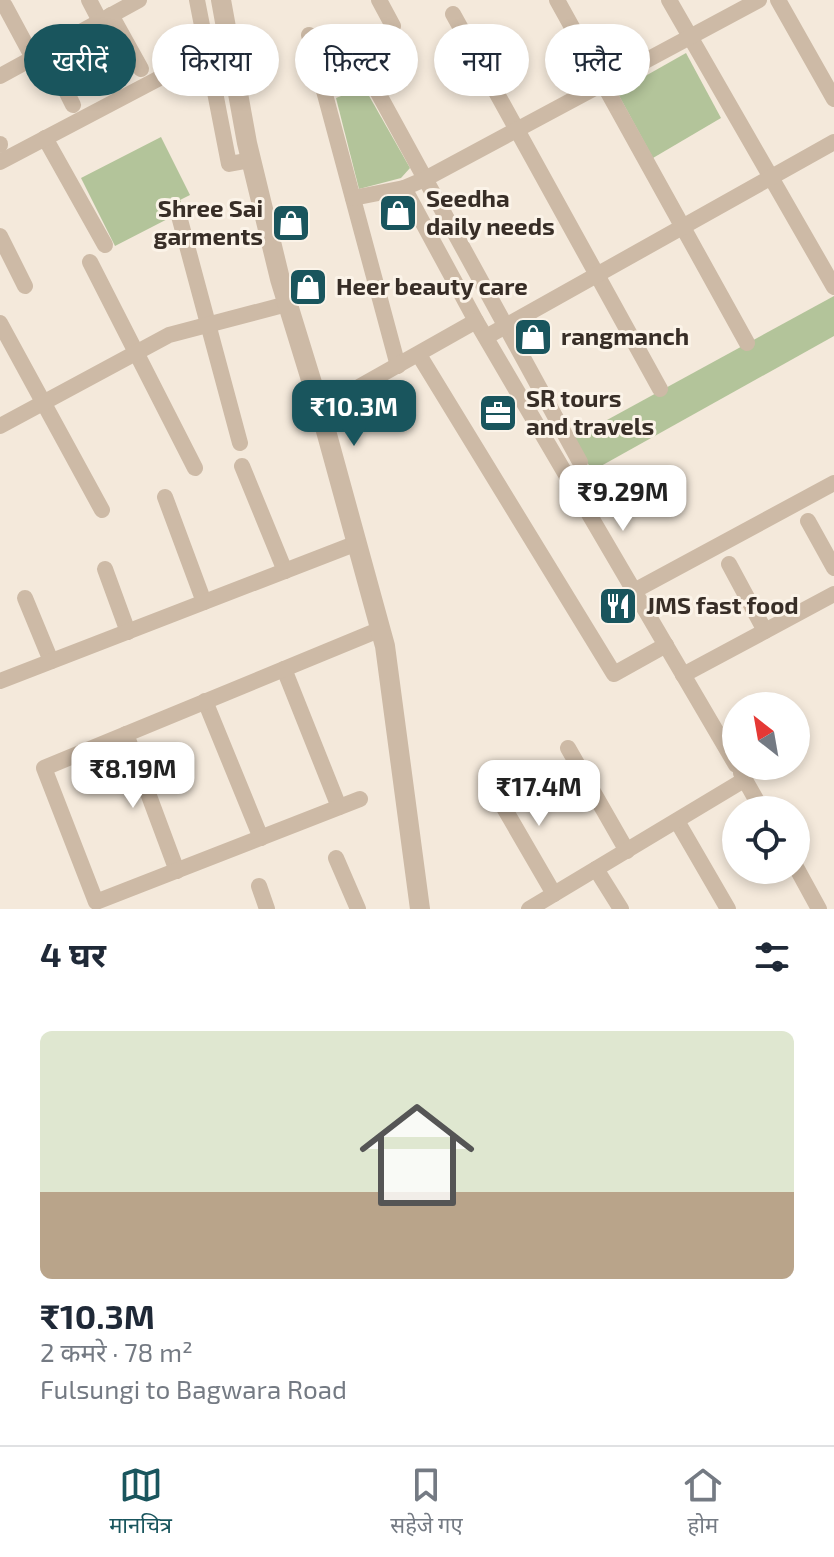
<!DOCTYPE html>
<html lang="hi">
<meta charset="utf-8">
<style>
:root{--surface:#fff;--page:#f6f6f7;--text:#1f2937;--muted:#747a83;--line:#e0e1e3;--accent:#19555d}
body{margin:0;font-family:"Exo 2","Noto Sans Devanagari",sans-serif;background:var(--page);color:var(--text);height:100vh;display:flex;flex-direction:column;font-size:30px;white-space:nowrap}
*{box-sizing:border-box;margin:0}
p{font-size:26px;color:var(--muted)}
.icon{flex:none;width:44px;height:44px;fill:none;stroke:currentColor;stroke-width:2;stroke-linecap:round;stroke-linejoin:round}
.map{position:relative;height:909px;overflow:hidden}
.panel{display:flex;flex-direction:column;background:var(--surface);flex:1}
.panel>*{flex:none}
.banner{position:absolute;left:24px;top:24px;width:786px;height:72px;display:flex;gap:16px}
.needle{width:52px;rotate:329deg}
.fabs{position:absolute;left:722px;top:692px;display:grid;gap:16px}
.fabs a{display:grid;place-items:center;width:88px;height:88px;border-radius:50%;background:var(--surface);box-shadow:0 4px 12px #0003;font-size:40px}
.price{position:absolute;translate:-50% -68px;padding:0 18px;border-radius:16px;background:#fff;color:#222;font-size:26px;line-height:52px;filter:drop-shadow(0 2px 4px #0008)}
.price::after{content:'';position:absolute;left:50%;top:48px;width:24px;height:18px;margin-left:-12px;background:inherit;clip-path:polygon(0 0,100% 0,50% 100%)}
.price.current{background:var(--accent);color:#fff}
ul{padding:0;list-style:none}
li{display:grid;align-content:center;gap:16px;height:424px;padding:0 40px}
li+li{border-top:2px solid var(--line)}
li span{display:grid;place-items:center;height:248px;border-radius:12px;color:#555}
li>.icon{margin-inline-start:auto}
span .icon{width:144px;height:144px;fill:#fffc;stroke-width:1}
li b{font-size:34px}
h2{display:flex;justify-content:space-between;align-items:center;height:96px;padding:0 40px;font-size:34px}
.chip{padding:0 28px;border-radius:36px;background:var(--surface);box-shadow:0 4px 12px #0003;font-size:28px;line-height:72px}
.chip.current{background:var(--accent);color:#fff}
.tabs{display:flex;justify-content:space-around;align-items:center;height:112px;border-top:2px solid var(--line);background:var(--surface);font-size:22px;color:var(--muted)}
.tabs a{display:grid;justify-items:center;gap:4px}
.tabs .current{color:var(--accent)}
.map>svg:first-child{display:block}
.green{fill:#b3c49a}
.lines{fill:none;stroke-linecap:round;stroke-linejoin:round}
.minor{stroke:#cdbaa6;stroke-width:16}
.tertiary{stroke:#cdbaa6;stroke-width:20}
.labels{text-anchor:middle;stroke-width:6;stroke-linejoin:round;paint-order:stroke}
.poi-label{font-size:24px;font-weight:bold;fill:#382e27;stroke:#fbf3e8;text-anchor:start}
</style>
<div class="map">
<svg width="834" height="909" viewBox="0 0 834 909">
<rect width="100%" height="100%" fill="#f4e9db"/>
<g class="green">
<polygon points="686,53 721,118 653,158 617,92"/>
<polygon points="364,87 410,168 401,178 359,189 336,98"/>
<polygon points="161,137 190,195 180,200 185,210 115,246 81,178"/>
<polygon points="834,296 834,336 592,471 574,438"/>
</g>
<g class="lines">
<g class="minor">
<polyline points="89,0 100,21"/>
<polyline points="197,0 229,164 251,160"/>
<polyline points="379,0 393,26"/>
<polyline points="557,0 747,343"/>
<polyline points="669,0 834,287"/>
<polyline points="778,0 834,99"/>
<polyline points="5,6 33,58"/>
<polyline points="453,14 660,389"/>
<polyline points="111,15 141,69"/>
<polyline points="309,35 398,366"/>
<polyline points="46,51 73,105"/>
<polyline points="359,58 580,462"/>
<polyline points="0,76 139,0"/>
<polyline points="45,138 105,245"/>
<polyline points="0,144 0,145"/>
<polyline points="0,162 230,41"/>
<polyline points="404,188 476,321 736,765"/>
<polyline points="353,198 404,188 425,179 759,0"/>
<polyline points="179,216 240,443"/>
<polyline points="0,236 25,286"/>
<polyline points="90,262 195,468"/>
<polyline points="0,323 102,510"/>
<polyline points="486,337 834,142"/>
<polyline points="419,355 614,674 666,645"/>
<polyline points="320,409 476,321"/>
<polyline points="0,426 169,335 287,304"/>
<polyline points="242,466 285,571"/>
<polyline points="165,497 204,602"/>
<polyline points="808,521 834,568"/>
<polyline points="729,564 765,631"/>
<polyline points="105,569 128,632"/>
<polyline points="634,591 834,483"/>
<polyline points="25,598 51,661"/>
<polyline points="284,669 339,807"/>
<polyline points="683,675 834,594"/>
<polyline points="0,681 357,543"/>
<polyline points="205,701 261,838"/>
<polyline points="126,734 177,871"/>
<polyline points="568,748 627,851"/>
<polyline points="741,773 762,810"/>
<polyline points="489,782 554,894"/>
<polyline points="360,799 96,902 44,768 381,629"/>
<polyline points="677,821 728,909"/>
<polyline points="336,858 358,909"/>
<polyline points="796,867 819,909"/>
<polyline points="596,869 621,909"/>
<polyline points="259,886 267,909"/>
<polyline points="529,909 744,780"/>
</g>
<polyline class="tertiary" points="221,0 247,143 280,279 320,409 385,646 420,909"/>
</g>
<defs>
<symbol id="shop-square" viewBox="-11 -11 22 22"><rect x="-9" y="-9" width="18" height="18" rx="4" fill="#19555d" stroke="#fbf3e8"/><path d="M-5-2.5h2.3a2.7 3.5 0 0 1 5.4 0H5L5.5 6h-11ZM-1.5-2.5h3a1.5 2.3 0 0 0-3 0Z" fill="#fff"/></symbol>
<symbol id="office-square" viewBox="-11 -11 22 22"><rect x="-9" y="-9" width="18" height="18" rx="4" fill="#19555d" stroke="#fbf3e8"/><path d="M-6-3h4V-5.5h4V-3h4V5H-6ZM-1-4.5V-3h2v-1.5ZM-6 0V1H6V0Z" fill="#fff"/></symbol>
<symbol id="restaurant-square" viewBox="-11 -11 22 22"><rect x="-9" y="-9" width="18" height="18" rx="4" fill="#19555d" stroke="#fbf3e8"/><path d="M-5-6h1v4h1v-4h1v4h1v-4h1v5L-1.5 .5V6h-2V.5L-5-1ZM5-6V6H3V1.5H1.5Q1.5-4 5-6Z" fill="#fff"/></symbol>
</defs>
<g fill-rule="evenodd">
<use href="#shop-square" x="376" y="191" width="44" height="44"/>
<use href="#shop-square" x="269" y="201" width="44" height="44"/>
<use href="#shop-square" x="286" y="265" width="44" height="44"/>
<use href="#shop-square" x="511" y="315" width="44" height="44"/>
<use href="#office-square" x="476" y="391" width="44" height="44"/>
<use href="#restaurant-square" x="596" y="584" width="44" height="44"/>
</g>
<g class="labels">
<g class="poi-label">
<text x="426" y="207">Seedha<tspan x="426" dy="28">daily needs</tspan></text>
<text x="263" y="217" text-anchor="end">Shree Sai<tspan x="263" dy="28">garments</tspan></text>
<text x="336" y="295">Heer beauty care</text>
<text x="561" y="345">rangmanch</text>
<text x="526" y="407">SR tours<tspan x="526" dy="28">and travels</tspan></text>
<text x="646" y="614">JMS fast food</text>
</g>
</g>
</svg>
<div class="fabs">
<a><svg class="needle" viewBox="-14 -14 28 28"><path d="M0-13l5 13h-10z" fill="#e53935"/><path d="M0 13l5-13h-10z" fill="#747a83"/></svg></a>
<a><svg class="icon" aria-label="locate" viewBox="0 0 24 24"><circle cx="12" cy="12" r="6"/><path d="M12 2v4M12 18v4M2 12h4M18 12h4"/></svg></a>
</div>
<b class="price current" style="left:354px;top:448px">₹10.3M</b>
<b class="price" style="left:623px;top:533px">₹9.29M</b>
<b class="price" style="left:133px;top:810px">₹8.19M</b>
<b class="price" style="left:539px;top:828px">₹17.4M</b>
<div class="banner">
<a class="chip current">खरीदें</a>
<a class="chip">किराया</a>
<a class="chip">फ़िल्टर</a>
<a class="chip">नया</a>
<a class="chip">फ़्लैट</a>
</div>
</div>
<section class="panel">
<h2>4 घर<svg class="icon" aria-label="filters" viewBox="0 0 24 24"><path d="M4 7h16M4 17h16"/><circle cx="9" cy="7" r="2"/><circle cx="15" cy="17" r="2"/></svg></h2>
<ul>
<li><span style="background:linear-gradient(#dfe7d0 65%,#b9a48a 0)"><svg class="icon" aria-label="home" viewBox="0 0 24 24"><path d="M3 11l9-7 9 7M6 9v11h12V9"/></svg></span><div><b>₹10.3M</b><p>2 कमरे · 78 m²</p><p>Fulsungi to Bagwara Road</p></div></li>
</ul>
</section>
<nav class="tabs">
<a class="current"><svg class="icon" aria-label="map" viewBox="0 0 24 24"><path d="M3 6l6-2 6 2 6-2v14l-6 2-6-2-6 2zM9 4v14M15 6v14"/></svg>मानचित्र</a>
<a><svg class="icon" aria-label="saved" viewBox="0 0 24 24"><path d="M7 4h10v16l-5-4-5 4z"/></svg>सहेजे गए</a>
<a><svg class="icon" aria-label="home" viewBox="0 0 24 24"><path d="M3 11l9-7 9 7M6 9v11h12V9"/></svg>होम</a>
</nav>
